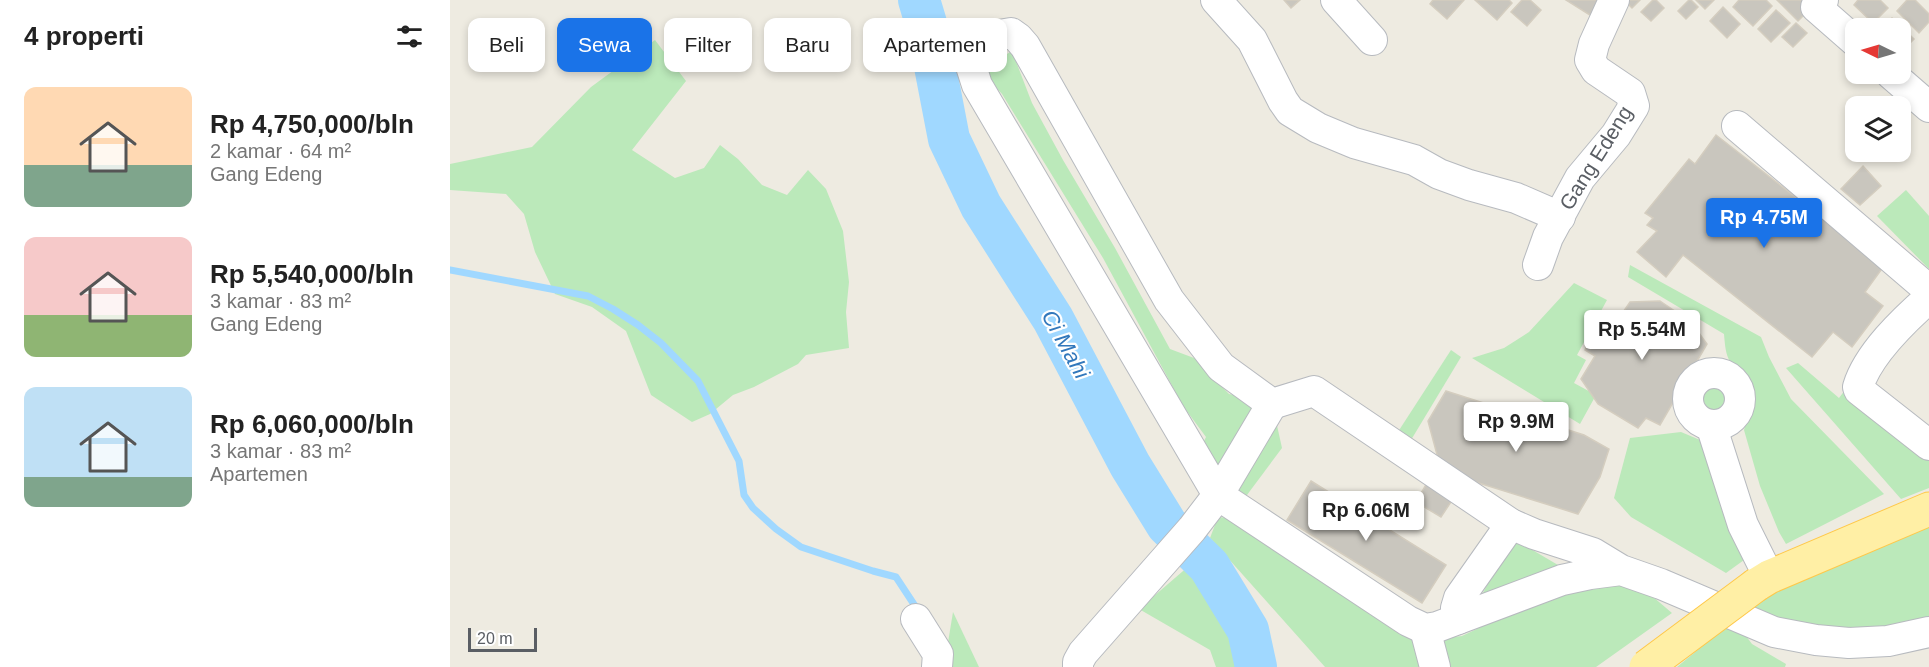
<!DOCTYPE html>
<html lang="id">
<meta charset="utf-8">
<style>
:root{--surface:#fff;--page:#f6f6f6;--text:#222;--muted:#767676;--accent:#1a73e8}
body{margin:0;font-family:Helvetica,sans-serif;background:var(--page);color:var(--text);height:100vh;display:flex;flex-direction:column;font-size:22px;white-space:nowrap}
*{box-sizing:border-box;margin:0}
p{font-size:20px;color:var(--muted)}
.icon{flex:none;width:33px;height:33px;fill:none;stroke:currentColor;stroke-width:2;stroke-linecap:round;stroke-linejoin:round}
.map{position:relative;flex:1;overflow:hidden}
.drawer{display:flex;flex-direction:column;background:var(--surface);width:450px}
.drawer>*{flex:none}
.hud{position:absolute;left:18px;top:18px;width:570px;height:54px;display:flex;gap:12px}
.needle{width:39px;rotate:275deg}
.buttons{position:absolute;left:1395px;top:18px;display:grid;gap:12px}
.buttons a{display:grid;place-items:center;width:66px;height:66px;border-radius:12px;background:var(--surface);box-shadow:0 3px 9px #0003;font-size:30px}
.scale{position:absolute;left:18px;bottom:15px;width:69px;box-sizing:border-box;padding-left:6px;border:3px solid #5a5e64;border-top:0;font-size:16px;line-height:21px;white-space:nowrap;color:#5a5e64;-webkit-text-stroke:4px #fff;paint-order:stroke}
.price{position:absolute;translate:-50% -51px;padding:0 14px;border-radius:6px;background:#fff;color:#222;font-size:20px;line-height:39px;filter:drop-shadow(0 2px 3px #0008)}
.price::after{content:'';position:absolute;left:50%;top:36px;width:18px;height:14px;margin-left:-9px;background:inherit;clip-path:polygon(0 0,100% 0,50% 100%)}
.price.current{background:var(--accent);color:#fff}
ul{padding:0;list-style:none}
li{display:flex;align-items:center;gap:18px;height:150px;padding:0 24px}
li span{display:grid;place-items:center;flex:none;width:168px;height:120px;border-radius:12px;color:#555}
li>.icon{margin-inline-start:auto}
span .icon{width:72px;height:72px;fill:#fffc;stroke-width:1}
li b{font-size:26px}
h2{display:flex;justify-content:space-between;align-items:center;height:72px;padding:0 24px;font-size:26px}
.pill{padding:0 21px;border-radius:12px;background:var(--surface);box-shadow:0 3px 9px #0003;font-size:21px;line-height:54px}
.pill.current{background:var(--accent);color:#fff}
main{display:flex;flex:1;min-height:0}
.map>svg:first-child{display:block}
.green{fill:#bbe9ba}
.lines{fill:none;stroke-linecap:round;stroke-linejoin:round}
.stream{stroke:#a0d8ff;stroke-width:7}
.river{stroke:#a0d8ff;stroke-width:42}
.building{fill:#c9c6be;stroke:#d4cdbf;stroke-width:1.5}
.minor-casing{stroke:#b7babf;stroke-width:32}
.major-casing{stroke:#ffc849;stroke-width:35}
.minor{stroke:#fff;stroke-width:30}
.major{stroke:#ffefa5;stroke-width:33}
.major-bridge-casing{stroke:#ffc849;stroke-width:35;stroke-linecap:butt}
.major-bridge{stroke:#ffefa5;stroke-width:33}
.labels{text-anchor:middle;stroke-width:4.5;stroke-linejoin:round;paint-order:stroke}
.street-label{font-size:21px;fill:#5a5e64;stroke:#fff}
.water-label{font-size:22px;font-style:italic;fill:#3278bc;stroke:#fff}
</style>
<main>
<section class="drawer">
<h2>4 properti<svg class="icon" aria-label="filters" viewBox="0 0 24 24"><path d="M4 7h16M4 17h16"/><circle cx="9" cy="7" r="2"/><circle cx="15" cy="17" r="2"/></svg></h2>
<ul>
<li><span style="background:linear-gradient(#ffd9b3 65%,#7fa58c 0)"><svg class="icon" aria-label="home" viewBox="0 0 24 24"><path d="M3 11l9-7 9 7M6 9v11h12V9"/></svg></span><div><b>Rp 4,750,000/bln</b><p>2 kamar · 64 m²</p><p>Gang Edeng</p></div></li>
<li><span style="background:linear-gradient(#f6c9c9 65%,#8fb573 0)"><svg class="icon" aria-label="home" viewBox="0 0 24 24"><path d="M3 11l9-7 9 7M6 9v11h12V9"/></svg></span><div><b>Rp 5,540,000/bln</b><p>3 kamar · 83 m²</p><p>Gang Edeng</p></div></li>
<li><span style="background:linear-gradient(#bfe0f5 75%,#7fa58c 0)"><svg class="icon" aria-label="home" viewBox="0 0 24 24"><path d="M3 11l9-7 9 7M6 9v11h12V9"/></svg></span><div><b>Rp 6,060,000/bln</b><p>3 kamar · 83 m²</p><p>Apartemen</p></div></li>
</ul>
</section>
<div class="map">
<svg width="1479" height="667" viewBox="0 0 1479 667">
<rect width="100%" height="100%" fill="#eeebe1"/>
<g class="green">
<polygon points="205,40 236,81 182,150 225,178 254,168 270,145 288,159 312,185 337,195 358,170 376,189 393,231 399,282 396,312 399,348 356,355 348,364 304,387 283,395 260,414 242,422 201,395 176,331 142,307 105,294 85,252 74,214 56,194 0,190 0,164 82,147 141,87"/>
<polygon points="562,51 582,103 613,160 665,248 720,349 744,358 779,394 801,398 805,415 769,468 749,451 756,437 733,406 653,258 552,94 530,70"/>
<polygon points="1456,190 1479,216 1479,269 1427,216"/>
<path d="M1180,265L1311,337L1319,357L1341,399L1434,494L1336,544L1329,532L1310,486L1294,430L1303,399L1299,379C1278,363 1276,360 1274,334L1178,277Z"/>
<polygon points="1124,283 1157,300 1127,355 1136,360 1124,383 1146,395 1130,424 1022,358 1054,348 1079,332"/>
<polygon points="1001,350 1011,357 958,445 944,438"/>
<polygon points="1348,363 1389,398 1398,386 1479,455 1479,488 1451,499 1336,368"/>
<polygon points="1271,380 1283,392 1284,408 1263,421 1246,412 1244,396 1254,381"/>
<polygon points="826,421 832,448 791,503 782,490"/>
<polygon points="1231,432 1255,442 1294,560 1276,573 1181,517 1164,498 1180,438"/>
<polygon points="768,517 778,518 978,640 1012,636 1084,602 1176,574 1222,613 1146,667 875,667 760,538"/>
<polygon points="1479,522 1479,624 1412,637 1294,614 1342,579"/>
<polygon points="1062,538 1108,565 1027,604"/>
<polygon points="740,565 800,616 826,667 766,667 760,650 689,609"/>
<polygon points="503,612 529,667 494,667"/>
<polygon points="1284,620 1302,644 1336,664 1335,667 1227,667"/>
</g>
<g class="lines">
<polyline class="stream" points="0,270 138,296 163,309 188,325 211,343 248,381 289,461 294,495 303,508 326,529 351,547 423,571 446,577 469,612"/>
<polyline class="river" points="469,0 478,30 499,139 531,206 603,319 680,465 717,525 759,566 798,630 806,667"/>
</g>
<g class="building">
<polygon points="834,0 850,0 841,8"/>
<polygon points="983,0 1014,0 997,19 980,4"/>
<polygon points="1025,0 1059,0 1062,3 1047,20"/>
<polygon points="1072,0 1080,0 1091,10 1077,26 1061,12"/>
<polygon points="1116,0 1153,0 1143,17"/>
<polygon points="1174,0 1190,0 1182,8"/>
<polygon points="1203,0 1206,0 1214,8 1201,21 1191,12"/>
<polygon points="1239,0 1241,0 1248,7 1236,19 1228,11"/>
<polygon points="1246,0 1264,0 1255,9"/>
<polygon points="1289,0 1316,0 1322,6 1303,26 1283,7"/>
<polygon points="1327,0 1355,0 1362,7 1348,21"/>
<polygon points="1408,0 1430,0 1438,8 1423,23 1404,5"/>
<polygon points="1457,0 1465,0 1479,14 1479,22 1469,33 1447,11"/>
<polygon points="1273,7 1290,24 1277,38 1260,21"/>
<polygon points="1326,10 1340,23 1321,42 1308,29"/>
<polygon points="1442,18 1464,39 1450,53 1450,28 1432,28"/>
<polygon points="1346,23 1357,33 1343,47 1332,37"/>
<polygon points="1266,135 1434,266 1415,292 1433,306 1402,347 1383,332 1362,357 1233,255 1216,277 1187,252 1207,231 1197,225 1203,218 1195,213 1239,159 1245,164"/>
<polygon points="1413,166 1431,186 1410,205 1391,189"/>
<polygon points="1210,301 1241,322 1257,344 1210,425 1196,418 1188,428 1148,404 1131,379 1145,356 1135,350 1152,318 1165,324 1180,302"/>
<polygon points="996,391 1134,435 1159,449 1150,477 1128,514 1016,479 989,462 978,421"/>
<polygon points="989,462 1016,479 991,517 966,502"/>
<polygon points="861,481 996,565 972,603 837,520"/>
</g>
<g class="lines">
<defs>
<g id="minor">
<polyline points="766,0 802,40 833,101 840,111 868,128 904,143 964,160 989,174 1019,185 1066,198 1110,217"/>
<polyline points="886,0 922,40"/>
<polyline points="1373,0 1366,7 1406,42"/>
<polyline points="1441,74 1479,107"/>
<polyline points="1287,126 1479,290"/>
<polyline points="1088,265 1098,237 1130,178 1166,135 1184,106 1180,93 1146,70 1140,60 1144,44 1164,0"/>
<path d="M1479,298C1454,320 1418,354 1408,387L1409,390L1479,445"/>
<circle cx="1264" cy="399" r="26"/>
<polyline points="1261,425 1293,525 1319,577"/>
<polyline points="1171,570 1140,574 1112,580 987,627 975,629 958,621 768,495 527,85 520,63 522,54 549,35 561,33 568,38 575,46 719,300 771,367 822,404 864,391 1061,524 1084,534 1143,553 1171,570 1211,584 1324,632 1366,640 1399,643 1438,641 1479,632"/>
<polyline points="466,619 488,654 487,667"/>
<polyline points="1008,619 1006,608 1009,598 1061,524"/>
<polyline points="975,629 985,667"/>
<polyline points="628,667 628,662 633,653 742,529 768,495 822,404"/>
</g>
<polyline id="major" points="1306,585 1319,577 1479,509"/>
</defs>
<use href="#minor" class="minor-casing"/>
<use href="#major" class="major-casing"/>
<use href="#minor" class="minor"/>
<use href="#major" class="major"/>
<defs>
<polyline id="major-bridge" points="1196,667 1306,585"/>
</defs>
<use href="#major-bridge" class="major-bridge-casing"/>
<use href="#major-bridge" class="major-bridge"/>
</g>
<g class="labels">
<g class="street-label">
<text transform="translate(1146 158) rotate(-58)" y="7">Gang Edeng</text>
</g>
<g class="water-label">
<text transform="translate(616 344) rotate(61)" y="8">Ci Mahi</text>
</g>
</g>
</svg>
<div class="buttons">
<a><svg class="needle" viewBox="-14 -14 28 28"><path d="M0-13l5 13h-10z" fill="#e53935"/><path d="M0 13l5-13h-10z" fill="#767676"/></svg></a>
<a><svg class="icon" aria-label="layers" viewBox="0 0 24 24"><path d="M12 4l9 5-9 5-9-5zM3 14l9 5 9-5"/></svg></a>
</div>
<div class="scale">20 m</div>
<b class="price current" style="left:1314px;top:249px">Rp 4.75M</b>
<b class="price" style="left:1192px;top:361px">Rp 5.54M</b>
<b class="price" style="left:1066px;top:453px">Rp 9.9M</b>
<b class="price" style="left:916px;top:542px">Rp 6.06M</b>
<div class="hud">
<a class="pill">Beli</a>
<a class="pill current">Sewa</a>
<a class="pill">Filter</a>
<a class="pill">Baru</a>
<a class="pill">Apartemen</a>
</div>
</div>
</main>
